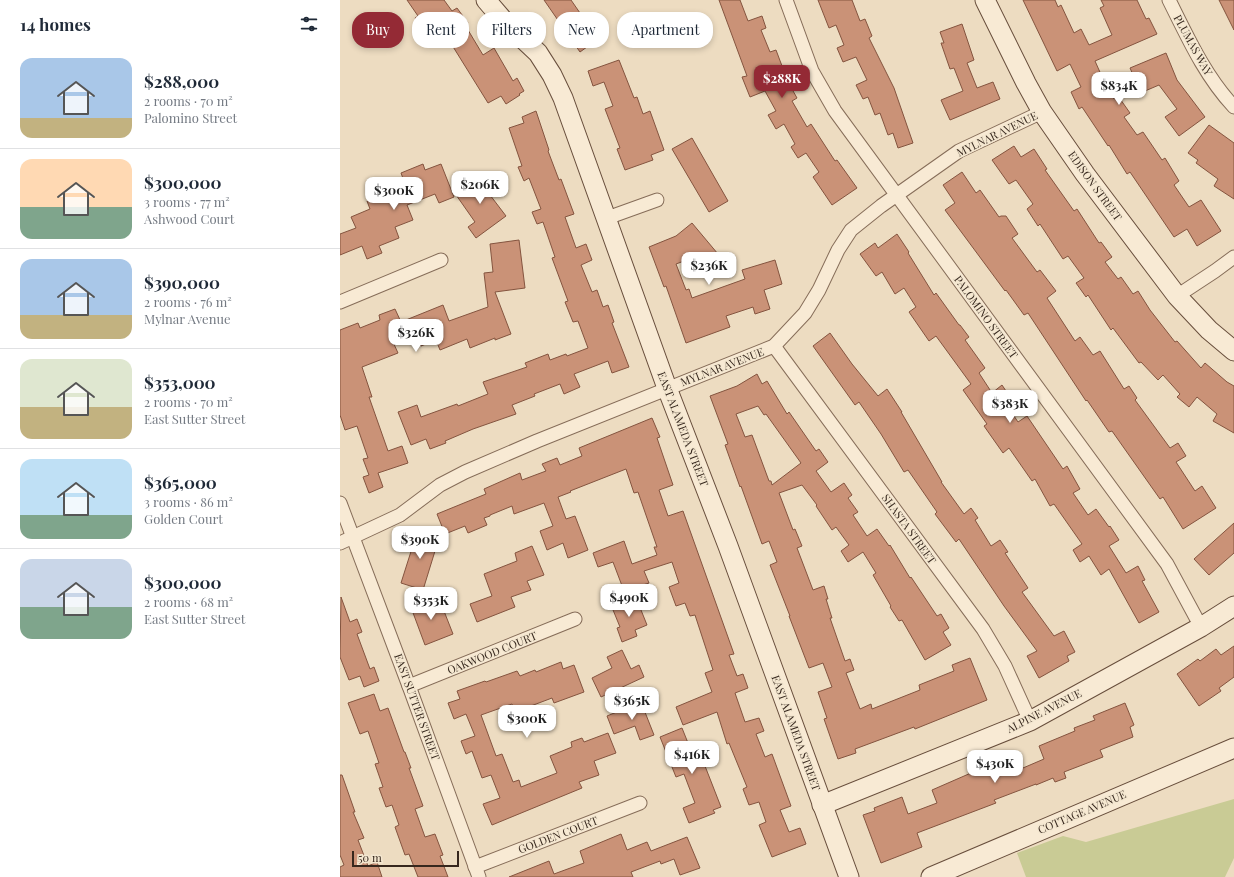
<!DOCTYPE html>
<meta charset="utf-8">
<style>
:root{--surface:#fff;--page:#f2f2f3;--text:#1f2937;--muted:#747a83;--line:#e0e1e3;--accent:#942a35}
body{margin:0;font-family:"Playfair Display",serif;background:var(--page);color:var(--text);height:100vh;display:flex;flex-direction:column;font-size:15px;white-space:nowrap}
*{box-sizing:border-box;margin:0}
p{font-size:13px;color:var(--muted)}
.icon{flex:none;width:22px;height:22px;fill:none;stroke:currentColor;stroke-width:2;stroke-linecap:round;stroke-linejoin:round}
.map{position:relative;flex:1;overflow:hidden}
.sheet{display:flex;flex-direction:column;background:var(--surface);width:340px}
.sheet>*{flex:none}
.hud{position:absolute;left:12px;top:12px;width:380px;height:36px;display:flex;gap:8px}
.scale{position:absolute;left:12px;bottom:10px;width:107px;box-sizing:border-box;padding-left:4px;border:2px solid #36271d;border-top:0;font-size:11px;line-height:14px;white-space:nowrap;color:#36271d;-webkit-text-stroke:3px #f4e7d0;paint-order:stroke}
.price{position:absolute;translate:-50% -34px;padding:0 9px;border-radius:8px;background:#fff;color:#222;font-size:13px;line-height:26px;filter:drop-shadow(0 1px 2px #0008)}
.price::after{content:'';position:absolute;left:50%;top:24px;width:12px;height:9px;margin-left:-6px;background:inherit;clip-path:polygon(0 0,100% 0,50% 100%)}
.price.current{background:var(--accent);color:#fff}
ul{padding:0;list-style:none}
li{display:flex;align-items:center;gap:12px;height:100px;padding:0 20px}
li+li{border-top:1px solid var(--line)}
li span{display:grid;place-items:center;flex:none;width:112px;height:80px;border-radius:12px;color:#555}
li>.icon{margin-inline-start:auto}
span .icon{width:48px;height:48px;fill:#fffc;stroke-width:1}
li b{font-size:17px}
h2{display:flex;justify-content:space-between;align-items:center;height:48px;padding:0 20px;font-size:17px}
.chip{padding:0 14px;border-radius:16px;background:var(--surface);box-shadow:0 2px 6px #0003;font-size:14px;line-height:36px}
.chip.current{background:var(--accent);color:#fff}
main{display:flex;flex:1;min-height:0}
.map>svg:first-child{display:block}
.green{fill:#c9cb95}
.building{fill:#ca9277;stroke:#84543f;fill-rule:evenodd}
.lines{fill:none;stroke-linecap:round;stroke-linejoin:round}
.street-casing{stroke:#866d59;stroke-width:15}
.secondary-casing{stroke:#684e3c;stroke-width:21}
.street{stroke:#f8ead4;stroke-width:13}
.secondary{stroke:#f8ead4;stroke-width:19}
.labels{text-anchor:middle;stroke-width:3;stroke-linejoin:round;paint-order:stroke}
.street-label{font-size:11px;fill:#36271d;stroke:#f4e7d0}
</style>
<main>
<section class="sheet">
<h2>14 homes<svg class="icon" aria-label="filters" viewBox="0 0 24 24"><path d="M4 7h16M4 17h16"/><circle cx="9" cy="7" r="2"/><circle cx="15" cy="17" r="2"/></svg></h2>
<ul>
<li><span style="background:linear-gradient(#a9c7e8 75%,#c2b280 0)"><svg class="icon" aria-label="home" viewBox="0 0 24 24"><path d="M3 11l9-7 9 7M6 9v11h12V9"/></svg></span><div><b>$288,000</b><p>2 rooms · 70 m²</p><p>Palomino Street</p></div></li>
<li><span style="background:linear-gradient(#ffd9b3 60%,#7fa58c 0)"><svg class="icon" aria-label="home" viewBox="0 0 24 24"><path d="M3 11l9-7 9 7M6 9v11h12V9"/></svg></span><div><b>$300,000</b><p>3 rooms · 77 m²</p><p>Ashwood Court</p></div></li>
<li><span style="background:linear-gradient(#a9c7e8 70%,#c2b280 0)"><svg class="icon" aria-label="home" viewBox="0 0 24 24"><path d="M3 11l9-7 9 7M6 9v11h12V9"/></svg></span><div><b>$390,000</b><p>2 rooms · 76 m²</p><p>Mylnar Avenue</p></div></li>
<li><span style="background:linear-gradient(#dfe7d0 60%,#c2b280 0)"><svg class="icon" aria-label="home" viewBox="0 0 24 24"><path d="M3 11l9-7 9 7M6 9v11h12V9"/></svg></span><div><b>$353,000</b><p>2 rooms · 70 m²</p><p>East Sutter Street</p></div></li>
<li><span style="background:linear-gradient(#bfe0f5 70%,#7fa58c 0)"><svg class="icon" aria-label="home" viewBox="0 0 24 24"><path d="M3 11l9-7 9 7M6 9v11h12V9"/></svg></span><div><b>$365,000</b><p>3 rooms · 86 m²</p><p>Golden Court</p></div></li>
<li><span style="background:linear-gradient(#c9d6e8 60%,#7fa58c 0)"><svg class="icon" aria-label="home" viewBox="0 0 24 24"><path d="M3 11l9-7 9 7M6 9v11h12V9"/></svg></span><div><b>$300,000</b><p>2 rooms · 68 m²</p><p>East Sutter Street</p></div></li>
</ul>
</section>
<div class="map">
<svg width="894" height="877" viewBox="0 0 894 877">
<rect width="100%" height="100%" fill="#eddcc1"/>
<polygon class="green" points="894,799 894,858 885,877 686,877 677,853 723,836 746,842"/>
<g class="building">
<polygon points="67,0 104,0 112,11 117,8 128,23 125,25 143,55 154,48 173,81 177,78 184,91 179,94 180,95 166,104 161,96 148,103 107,37 102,41 94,30 87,35 75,18 78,16"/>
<polygon points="204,0 231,0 258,39 240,52"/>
<polygon points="379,0 400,0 408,21 422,16 426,28 421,30 430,52 436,50 448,82 457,98 452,101 467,127 471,124 495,161 497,160 517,188 492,205 473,177 479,172 466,153 458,158 451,147 455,144 444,124 436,129 428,115 436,111 425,91 410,97 402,77 407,76"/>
<polygon points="478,0 512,0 520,21 525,19 532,36 529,38 554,88 573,143 558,148 553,133 548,135 540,113 535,115 528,97 523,99 516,85 527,80 516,57 503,62 497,48 504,45 496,25 489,28"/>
<polygon points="683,0 715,0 718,7 721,5 734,33 741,29 749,45 772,35 760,8 764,6 761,0 797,0 806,19 809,18 817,34 755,61 763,79 764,78 774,99 778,96 790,113 784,117 797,135 803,132 822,160 825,158 839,181 834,185 849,207 861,200 881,231 857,246 847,229 834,237 790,172 787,174 769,145 768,146 742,107 739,109 731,92 741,87 730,64 717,71"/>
<polygon points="879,0 894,0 894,30"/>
<polygon points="622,24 634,60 627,63 637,88 653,82 660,99 610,120 601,100 623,91 614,68 610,69 601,43 604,43 600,32"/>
<polygon points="826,53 837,80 865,117 839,136 825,117 837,109 819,85 805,91 794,77 790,68"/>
<polygon points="279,60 294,98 297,97 303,114 310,111 324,150 311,155 313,160 285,170 277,149 280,148 265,109 273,106 264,82 253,86 248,71"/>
<polygon points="196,111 209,150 208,151 219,180 221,179 234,214 225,217 236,248 246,244 252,260 241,265 252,292 257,290 263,307 268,305 274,322 272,323 289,367 272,373 268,361 234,374 240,387 224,394 220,384 194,394 195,396 172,405 176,414 133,429 105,441 106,443 90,449 86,439 71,445 58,412 77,405 81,417 117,404 118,406 148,394 143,382 187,367 185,363 208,354 210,360 226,354 227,356 248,348 238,321 233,322 225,302 228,301 212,258 215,257 203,222 197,224 192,212 201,209 189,178 184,181 178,167 182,166 169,128 184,123 182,117"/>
<polygon points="869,125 894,143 894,199 874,186 878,179 856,163 858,160 848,153"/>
<polygon points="352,138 388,201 369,212 332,149"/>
<polygon points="674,146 681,157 694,149 707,169 705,170 734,211 737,209 759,243 761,242 772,257 765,262 778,279 781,277 793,294 798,291 810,310 835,342 837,341 861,368 865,363 887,382 894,386 894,433 873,421 877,414 857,397 849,407 837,397 840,394 823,375 818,380 801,362 799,363 773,328 771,330 748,295 746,297 736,283 744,278 728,256 723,259 700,224 698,226 687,209 693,204 676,180 669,184 652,160"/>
<polygon points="83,164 85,170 101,164 114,197 99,203 95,194 67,205 73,220 55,227 59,238 39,246 42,253 27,259 22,246 0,255 0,234 16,228 11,217 30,209 27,201 45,194 47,200 68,192 61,173"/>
<polygon points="622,172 636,193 640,190 659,217 661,216 666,216 678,234 672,238 697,272 700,270 716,291 707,298 735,341 740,337 753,355 760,351 784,389 789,386 797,398 795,400 830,448 838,443 846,456 836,462 855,491 862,486 876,508 843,529 823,497 820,499 772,431 769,432 747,400 746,401 688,313 684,315 666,290 665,291 605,210 615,203 603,185"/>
<polygon points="148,177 157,190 150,195 166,216 136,238 128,227 135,222 114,192 133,178 138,184"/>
<polygon points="352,223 378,254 367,263 360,255 336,264 346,290 349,289 352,298 405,279 402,270 435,260 442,284 424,290 430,309 415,314 413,307 386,316 390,327 346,343 326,286 324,287 309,247 336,236"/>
<polygon points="557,234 569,252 568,253 594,295 596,293 619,325 620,325 629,337 625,340 645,368 639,373 652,393 662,385 672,400 666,404 678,422 687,416 723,469 727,466 740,489 733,493 748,515 756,509 769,527 770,526 779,540 769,546 786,573 798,566 805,580 802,581 819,612 799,623 769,569 761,575 749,556 740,562 733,550 742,544 714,504 710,506 695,479 692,481 669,448 663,453 644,426 647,424 623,390 631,384 596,336 589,341 569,312 576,307 564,288 555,294 542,272 536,276 520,254 535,243 538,248"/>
<polygon points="179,240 185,288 155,292 171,334 155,340 155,338 130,348 127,339 100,350 96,340 81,346 76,333 53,342 58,353 22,367 32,397 29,397 48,451 62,446 68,463 38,473 43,487 29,493 23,477 29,475 23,459 28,458 17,426 5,430 0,415 0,330 18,323 20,328 40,320 39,315 55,309 61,322 103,305 109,321 148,307 144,273 153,272 150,244"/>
<polygon points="490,333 512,364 538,396 547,389 562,412 561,412 602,482 601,482 624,514 631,508 638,518 635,520 651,546 660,540 668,552 665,553 688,588 682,592 714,636 724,631 735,652 727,656 729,661 699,678 687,656 697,651 664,606 619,539 616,542 595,514 597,512 568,470 564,472 541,434 519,402 515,405 473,346"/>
<path d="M417,374L422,384L427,381L447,414L449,412L476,451L479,449L488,462L476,471L491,492L504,483L512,495L508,498L518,512L513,515L527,536L537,529L549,546L550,545L570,578L571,577L597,616L601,614L609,628L603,632L611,645L585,660L562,620L559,621L550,607L551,606L533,575L536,573L523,552L508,562L501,551L509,545L496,527L492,530L476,506L477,505L462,485L439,493L453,530L455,529L462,546L457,548L473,590L484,586L488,599H486L492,618H490L505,661L510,659L514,670L506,673L520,709L531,704L532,709L580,690L579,685L614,671L612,665L630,658L647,700L575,729L574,727L515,749L516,753L498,759L484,719L487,718L478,692L492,687L483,663L469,668L449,616H450L430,565L437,562L429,541L422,544L401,486L400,487L385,445L388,444L370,396L397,386ZM418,406L424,415L426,414L461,463L432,485L431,481H429L412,435L405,437L396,414Z"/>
<polygon points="312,418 320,437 317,438 333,485 319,490 328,516 343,511 394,654 389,655 397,676 403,674 408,688 395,693 405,722 419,718 424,731 416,734 425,757 432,754 451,806 440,810 449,832 460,828 466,844 432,857 419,825 426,822 419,802 409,805 403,789 407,787 389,743 387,744 377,712 343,725 336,707 372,692 365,673 373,670 355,615 350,616 345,603 336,606 329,587 339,583 332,562 304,571 309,583 284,591 273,562 258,567 253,553 284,541 292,564 317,555 314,547 317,547 298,492 294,493 286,469 230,491 231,492 218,497 226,519 235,516 248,550 228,558 223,543 207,550 200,531 213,526 204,503 174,514 172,506 150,515 150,516 144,518 147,525 128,533 125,526 105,534 97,514 146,494 144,489 180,473 182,480 206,471 202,464 217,458 220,465 242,456 239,448"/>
<polygon points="894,523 894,553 869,575 854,559"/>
<polygon points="72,530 99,538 83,590 61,583 74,542 69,540"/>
<polygon points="192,546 204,575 187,581 191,590 171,597 175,607 137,622 130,604 152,596 144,574 177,561 175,553"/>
<polygon points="295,595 307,625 295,630 297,636 282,642 277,628 280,627 271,605"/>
<polygon points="1,597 10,622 17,619 22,632 17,634 30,669 34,667 39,681 24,687 20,676 9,680 0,657"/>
<polygon points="84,597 89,610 102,606 113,634 85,645 69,602"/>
<polygon points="894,646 894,677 879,688 881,691 859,706 837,674 858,659 860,661 876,649 881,655"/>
<polygon points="282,650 291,669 299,665 304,677 261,697 252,678 272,668 267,657"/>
<polygon points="221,662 223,669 234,665 244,692 214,703 212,698 175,712 172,704 141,715 156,756 162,754 173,782 179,780 181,787 217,773 210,756 232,747 231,742 242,738 244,742 268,733 276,753 254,761 259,775 239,782 242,788 152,825 143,804 160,798 151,775 142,778 132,751 126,754 121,741 135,736 126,714 114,719 108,703 120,699 117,691 145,681 146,682 177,671 180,676 195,670 196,672"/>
<polygon points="34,694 40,711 48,708 64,752 65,752 71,768 69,768 83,806 75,809 85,837 95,834 103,855 100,856 108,877 78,877 69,854 65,855 55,827 59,825 52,805 46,807 39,788 43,787 35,764 39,763 28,731 20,734 8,703"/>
<polygon points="301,702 314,735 300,740 295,726 274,734 267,716"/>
<polygon points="785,703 794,725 790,727 793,737 760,750 763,757 724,772 726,778 715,782 713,778 696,785 696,784 654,800 656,803 577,833 582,847 541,863 523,815 535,811 534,808 562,797 568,814 597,803 592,790 647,766 678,755 683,768 704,759 699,746 735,731 734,728 755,720 753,716"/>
<polygon points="342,728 352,753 361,750 367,765 365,766 381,807 373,810 375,813 349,823 343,808 355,803 344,774 336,777 320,737"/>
<polygon points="0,775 2,775 15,812 13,812 24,838 18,840 28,866 37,862 42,877 0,877 0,867 4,865 0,855"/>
<polygon points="281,834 287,850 307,842 311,851 347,837 360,868 340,875 334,859 321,864 320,861 291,872 293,877 169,877 209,861 214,874 244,863 240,851"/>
</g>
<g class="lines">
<defs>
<g id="street">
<polyline points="446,0 472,71 495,111 827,564 861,627"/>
<path d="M829,0C848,38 865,76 894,107"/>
<polyline points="267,218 317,200"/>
<polyline points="837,296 875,271 894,257"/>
<polyline points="0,302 101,260"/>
<polyline points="434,346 643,629 665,666 690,721"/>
<polyline points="0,503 69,686 139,877"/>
<polyline points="0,543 60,515 100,485 125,472 197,441 434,346 465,313 479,290 498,250 511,230 541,206 619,151 702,112"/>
<polyline points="69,686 235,619"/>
<polyline points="135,867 300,803"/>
</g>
<g id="secondary">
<polyline points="146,0 164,21 198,53 212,75 223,98 327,388 388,546 509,877"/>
<polyline points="645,0 686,83 702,112 745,174 837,296 869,330 894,351"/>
<polyline points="482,805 690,721 861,627 894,606"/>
<polyline points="591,877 894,748"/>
</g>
</defs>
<use href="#street" class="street-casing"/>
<use href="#secondary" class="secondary-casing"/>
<use href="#street" class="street"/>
<use href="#secondary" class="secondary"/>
</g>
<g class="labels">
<g class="street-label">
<text transform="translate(853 45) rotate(61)" y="4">PLUMAS WAY</text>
<text transform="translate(657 134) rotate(-26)" y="4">MYLNAR AVENUE</text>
<text transform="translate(755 186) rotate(54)" y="4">EDISON STREET</text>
<text transform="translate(646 317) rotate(54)" y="4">PALOMINO STREET</text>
<text transform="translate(382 367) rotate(-21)" y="4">MYLNAR AVENUE</text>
<text transform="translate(343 429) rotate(69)" y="4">EAST ALAMEDA STREET</text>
<text transform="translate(569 529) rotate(54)" y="4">SHASTA STREET</text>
<text transform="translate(152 653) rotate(-22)" y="4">OAKWOOD COURT</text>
<text transform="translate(77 707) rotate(70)" y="4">EAST SUTTER STREET</text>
<text transform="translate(704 711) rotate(-27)" y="4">ALPINE AVENUE</text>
<text transform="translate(456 733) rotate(70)" y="4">EAST ALAMEDA STREET</text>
<text transform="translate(742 812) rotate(-23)" y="4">COTTAGE AVENUE</text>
<text transform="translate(218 835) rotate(-21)" y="4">GOLDEN COURT</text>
</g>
</g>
</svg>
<div class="scale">50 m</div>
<b class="price current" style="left:442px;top:99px">$288K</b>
<b class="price" style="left:779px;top:106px">$834K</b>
<b class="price" style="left:140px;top:205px">$206K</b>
<b class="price" style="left:54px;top:211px">$300K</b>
<b class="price" style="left:369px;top:286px">$236K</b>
<b class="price" style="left:76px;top:353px">$326K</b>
<b class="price" style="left:670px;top:424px">$383K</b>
<b class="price" style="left:80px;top:560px">$390K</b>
<b class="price" style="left:289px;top:618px">$490K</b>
<b class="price" style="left:91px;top:621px">$353K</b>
<b class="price" style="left:292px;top:721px">$365K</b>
<b class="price" style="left:187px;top:739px">$300K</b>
<b class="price" style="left:352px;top:775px">$416K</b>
<b class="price" style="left:655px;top:784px">$430K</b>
<div class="hud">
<a class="chip current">Buy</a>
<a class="chip">Rent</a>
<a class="chip">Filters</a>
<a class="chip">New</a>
<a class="chip">Apartment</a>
</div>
</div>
</main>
